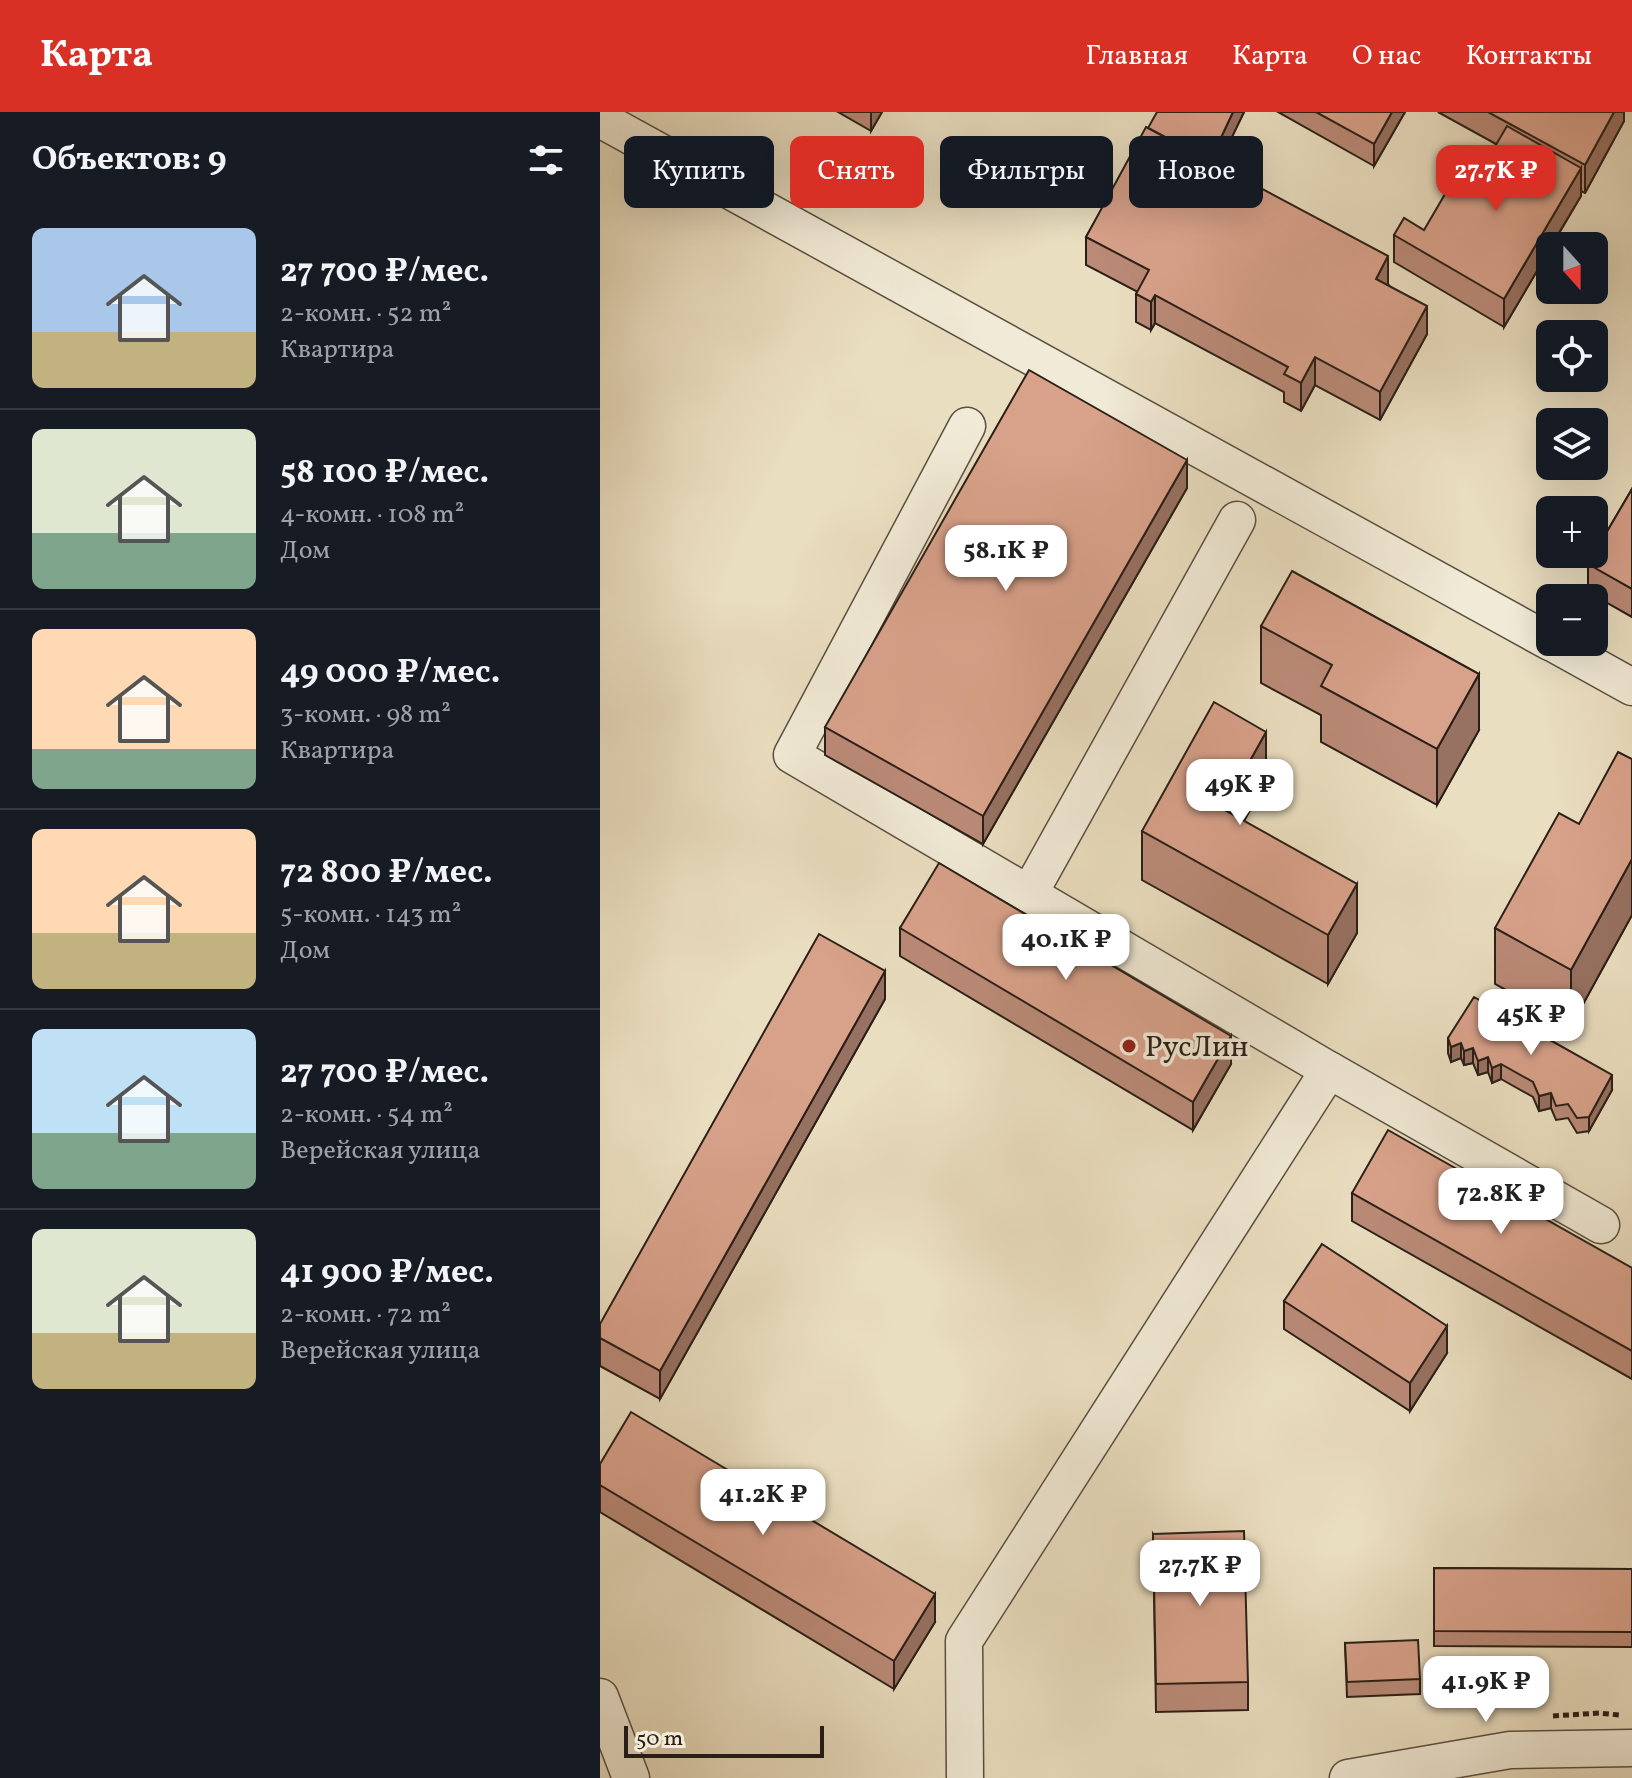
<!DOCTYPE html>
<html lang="ru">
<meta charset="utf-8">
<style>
:root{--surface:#171b24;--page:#242831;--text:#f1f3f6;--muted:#9ea1a6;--line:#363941;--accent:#d93025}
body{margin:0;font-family:Vollkorn,serif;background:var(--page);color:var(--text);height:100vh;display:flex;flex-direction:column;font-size:30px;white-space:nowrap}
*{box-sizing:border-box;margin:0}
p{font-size:26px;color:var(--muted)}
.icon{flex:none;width:44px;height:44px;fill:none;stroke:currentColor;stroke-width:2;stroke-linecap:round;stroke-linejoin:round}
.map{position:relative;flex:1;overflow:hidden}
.sheet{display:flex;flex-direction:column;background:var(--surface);width:600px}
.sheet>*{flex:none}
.banner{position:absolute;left:24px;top:24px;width:760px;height:72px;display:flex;gap:16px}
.needle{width:52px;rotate:159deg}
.buttons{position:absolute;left:936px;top:120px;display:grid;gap:16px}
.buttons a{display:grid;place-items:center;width:72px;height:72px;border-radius:12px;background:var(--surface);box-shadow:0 8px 32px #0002;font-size:40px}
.scale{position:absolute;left:24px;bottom:20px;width:200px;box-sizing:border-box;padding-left:8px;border:4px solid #2a1f17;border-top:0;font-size:22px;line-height:28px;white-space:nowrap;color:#2a1f17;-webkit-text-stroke:6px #f1ead6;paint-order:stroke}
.price{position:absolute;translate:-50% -68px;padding:0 18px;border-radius:16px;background:#fff;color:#222;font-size:26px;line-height:52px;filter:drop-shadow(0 2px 4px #0008)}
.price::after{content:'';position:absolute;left:50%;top:48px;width:24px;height:18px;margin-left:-12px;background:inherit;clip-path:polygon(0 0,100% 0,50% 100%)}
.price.current{background:var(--accent);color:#fff}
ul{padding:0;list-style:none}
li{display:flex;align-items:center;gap:24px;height:200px;padding:0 32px}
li+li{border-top:2px solid var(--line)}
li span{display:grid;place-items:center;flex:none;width:224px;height:160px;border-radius:12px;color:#555}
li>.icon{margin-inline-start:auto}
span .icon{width:96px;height:96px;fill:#fffc;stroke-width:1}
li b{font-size:34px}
h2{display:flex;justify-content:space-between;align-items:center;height:96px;padding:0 32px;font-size:34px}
.tag{padding:0 28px;border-radius:12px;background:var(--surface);box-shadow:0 8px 32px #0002;font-size:28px;line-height:72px}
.tag.current{background:var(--accent);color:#fff}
header{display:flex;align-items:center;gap:48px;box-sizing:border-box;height:112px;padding:0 40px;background:var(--accent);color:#fff}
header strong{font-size:38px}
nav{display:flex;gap:44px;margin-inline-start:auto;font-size:28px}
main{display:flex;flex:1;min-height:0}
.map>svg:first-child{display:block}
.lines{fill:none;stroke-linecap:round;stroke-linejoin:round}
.minor-casing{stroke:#5a4f41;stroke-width:39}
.path{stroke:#2a1f17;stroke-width:5;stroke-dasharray:6 4;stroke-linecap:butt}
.minor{stroke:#f1ead6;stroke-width:36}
.wall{fill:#ba8a77;stroke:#2a1f17;stroke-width:2}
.shaded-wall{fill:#977161;stroke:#2a1f17;stroke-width:2}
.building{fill:#d8a18a;stroke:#2a1f17;stroke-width:2}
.poi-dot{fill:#8f2418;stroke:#f1ead6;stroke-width:3}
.labels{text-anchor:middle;stroke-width:7;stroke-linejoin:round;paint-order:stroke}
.poi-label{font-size:30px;fill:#2a1f17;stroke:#f1ead6;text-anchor:start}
</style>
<header>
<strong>Карта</strong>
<nav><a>Главная</a><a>Карта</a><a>О нас</a><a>Контакты</a></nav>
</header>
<main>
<section class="sheet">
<h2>Объектов: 9<svg class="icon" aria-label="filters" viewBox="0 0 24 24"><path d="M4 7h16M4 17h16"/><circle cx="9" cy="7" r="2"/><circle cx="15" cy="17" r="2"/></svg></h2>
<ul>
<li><span style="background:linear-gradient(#a9c7e8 65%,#c2b280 0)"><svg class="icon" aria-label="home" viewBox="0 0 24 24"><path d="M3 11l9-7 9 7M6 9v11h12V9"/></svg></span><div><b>27 700 ₽/мес.</b><p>2-комн. · 52 m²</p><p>Квартира</p></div></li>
<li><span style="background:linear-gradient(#dfe7d0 65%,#7fa58c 0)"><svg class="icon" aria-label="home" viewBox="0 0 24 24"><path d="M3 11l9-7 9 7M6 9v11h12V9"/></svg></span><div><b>58 100 ₽/мес.</b><p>4-комн. · 108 m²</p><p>Дом</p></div></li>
<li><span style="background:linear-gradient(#ffd9b3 75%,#7fa58c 0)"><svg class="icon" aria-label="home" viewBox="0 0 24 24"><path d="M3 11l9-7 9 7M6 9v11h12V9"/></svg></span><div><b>49 000 ₽/мес.</b><p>3-комн. · 98 m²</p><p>Квартира</p></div></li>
<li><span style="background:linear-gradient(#ffd9b3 65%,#c2b280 0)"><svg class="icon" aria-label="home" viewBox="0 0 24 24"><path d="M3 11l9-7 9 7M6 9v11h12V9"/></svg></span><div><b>72 800 ₽/мес.</b><p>5-комн. · 143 m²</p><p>Дом</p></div></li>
<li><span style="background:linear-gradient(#bfe0f5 65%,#7fa58c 0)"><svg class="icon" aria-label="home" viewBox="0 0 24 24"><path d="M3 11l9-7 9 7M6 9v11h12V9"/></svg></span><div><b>27 700 ₽/мес.</b><p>2-комн. · 54 m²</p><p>Верейская улица</p></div></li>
<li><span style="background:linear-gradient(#dfe7d0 65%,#c2b280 0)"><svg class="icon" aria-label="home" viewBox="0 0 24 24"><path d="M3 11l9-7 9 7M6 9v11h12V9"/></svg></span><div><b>41 900 ₽/мес.</b><p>2-комн. · 72 m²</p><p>Верейская улица</p></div></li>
</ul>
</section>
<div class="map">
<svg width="1032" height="1666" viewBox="0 0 1032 1666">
<rect width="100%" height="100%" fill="#eadec0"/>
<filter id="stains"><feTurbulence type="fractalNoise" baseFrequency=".0025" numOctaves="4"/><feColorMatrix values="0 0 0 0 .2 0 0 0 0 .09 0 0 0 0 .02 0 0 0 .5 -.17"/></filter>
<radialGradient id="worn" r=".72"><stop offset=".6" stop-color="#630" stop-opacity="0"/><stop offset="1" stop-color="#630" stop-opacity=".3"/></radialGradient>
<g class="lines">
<defs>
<g id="minor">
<polyline points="0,7 950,530"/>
<polyline points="951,530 1032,575"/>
<polyline points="429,782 637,408"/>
<polyline points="729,958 1001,1113"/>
<polyline points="0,1585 31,1666"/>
<polyline points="365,1666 364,1529 729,958 192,643 367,314"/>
<polyline points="748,1666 910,1638 1032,1636"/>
</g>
</defs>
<use href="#minor" class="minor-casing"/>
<polyline class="path" points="953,1604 999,1601 1019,1603"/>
<use href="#minor" class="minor"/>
</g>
<g class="wall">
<polygon points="238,0 282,0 271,19"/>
<polygon points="644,0 618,53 788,172 827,222 780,308 715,273 701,299 684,290 684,280 555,211 551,218 536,210 536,182 538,180 486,153 486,125 548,16"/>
<polygon points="678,0 805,0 774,54"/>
<polygon points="838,0 1024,0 1024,9 985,81 981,79 981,84 904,215 794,150 794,123 824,118 871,75 896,32"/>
<polygon points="587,376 383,732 225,643 225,615"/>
<polygon points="1032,377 1032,505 988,480 988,452"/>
<polygon points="661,514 879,618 837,693 721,630 721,603 661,571"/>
<polygon points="1032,647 1032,803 971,914 895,872 895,816"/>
<polygon points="666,669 644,709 757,821 728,872 542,768 542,719"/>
<polygon points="300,816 631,952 593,1018 300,844"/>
<polygon points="285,887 60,1287 0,1254 0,1212"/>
<polygon points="848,926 1012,978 989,1019 977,1021 968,1006 956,1008 951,996 939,999 933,985 901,967 892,971 888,960 878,963 873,951 864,953 861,946 851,950 848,941"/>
<polygon points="752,1081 1032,1156 1032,1267 752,1109"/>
<polygon points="684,1189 847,1241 810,1299 684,1217"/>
<polygon points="0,1352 335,1510 294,1577 0,1400"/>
<polygon points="553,1422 648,1570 648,1598 556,1600"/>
<polygon points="834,1456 1032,1457 1032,1535 834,1534"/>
<polygon points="745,1531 820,1567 820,1582 747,1585"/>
</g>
<g class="shaded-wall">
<polygon points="271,0 282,0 271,19"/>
<polygon points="633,0 644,0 609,73 609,51"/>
<polygon points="792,0 805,0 774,54 774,32"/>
<polygon points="1014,0 1024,0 1024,9 985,81 985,53"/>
<polygon points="981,56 981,84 951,134 950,134 950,137 904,215 904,187"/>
<polygon points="788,144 788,172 776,195 776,167"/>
<polygon points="555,183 555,211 551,218 551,190"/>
<polygon points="827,194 827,222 780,308 780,280"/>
<polygon points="715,245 715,273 701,299 701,271"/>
<polygon points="587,348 587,376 383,732 383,704"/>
<polygon points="879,562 879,618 837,693 837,637"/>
<polygon points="666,620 666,669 623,746 623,697"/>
<polygon points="1032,747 1032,803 971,914 971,858"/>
<polygon points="757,772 757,821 728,872 728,823"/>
<polygon points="285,859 285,887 60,1287 60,1259"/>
<polygon points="631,924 631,952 593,1018 593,990"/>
<polygon points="861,931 861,946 851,950 851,935"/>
<polygon points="873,936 873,951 864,953 864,939"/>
<polygon points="888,945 888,960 878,963 878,949"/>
<polygon points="901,952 901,967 892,971 892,956"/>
<polygon points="1012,963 1012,978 989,1019 989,1005"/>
<polygon points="951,981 951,996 939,999 939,984"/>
<polygon points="847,1214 847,1241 810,1299 810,1271"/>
<polygon points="335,1482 335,1510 294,1577 294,1549"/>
</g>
<g class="building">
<polygon points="557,0 633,0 610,49 548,16"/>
<polygon points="716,0 792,0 774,32"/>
<polygon points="888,0 1014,0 985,53"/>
<polygon points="907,14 981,56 904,187 794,123 804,106 824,118 855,65 871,75"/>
<polygon points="546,15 788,144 776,167 827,194 780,280 715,245 701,271 684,262 688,255 555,183 551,190 536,182 549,158 486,125"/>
<polygon points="429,258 587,348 383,704 225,615"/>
<polygon points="1032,377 1032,477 988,452"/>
<polygon points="692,459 879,562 837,637 721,574 732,553 661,514"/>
<polygon points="614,590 666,620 623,697 757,772 728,823 542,719"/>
<polygon points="1018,640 1032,647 1032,747 971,858 895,816 959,701 979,712"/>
<polygon points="339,751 631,924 593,990 300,816"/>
<polygon points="219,822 285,859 60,1259 0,1226 0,1212"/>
<polygon points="874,885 1012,963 989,1005 977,1006 968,992 956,994 951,981 939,984 933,970 901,952 892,956 888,945 878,949 873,936 864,939 861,931 851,935 848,926"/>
<polygon points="788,1018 1032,1156 1032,1239 752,1081"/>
<polygon points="722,1132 847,1214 810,1271 684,1189"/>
<polygon points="31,1300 335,1482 294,1549 0,1373 0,1352"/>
<polygon points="644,1419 648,1570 556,1572 553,1422"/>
<polygon points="834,1456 1032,1457 1032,1520 834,1519"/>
<polygon points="818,1528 820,1567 747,1570 745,1531"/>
</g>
<circle class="poi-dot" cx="529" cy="934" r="8"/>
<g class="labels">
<g class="poi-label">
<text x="545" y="944">РусЛин</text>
</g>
</g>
<rect width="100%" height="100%" filter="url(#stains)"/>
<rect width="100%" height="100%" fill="url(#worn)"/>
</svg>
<div class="buttons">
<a><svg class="needle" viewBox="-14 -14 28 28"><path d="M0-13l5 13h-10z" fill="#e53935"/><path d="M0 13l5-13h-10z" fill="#9ea1a6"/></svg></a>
<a><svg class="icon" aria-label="locate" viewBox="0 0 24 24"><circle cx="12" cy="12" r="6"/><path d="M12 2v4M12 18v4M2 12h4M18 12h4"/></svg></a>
<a><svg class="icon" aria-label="layers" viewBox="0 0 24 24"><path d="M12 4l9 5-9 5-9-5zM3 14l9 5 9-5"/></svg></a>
<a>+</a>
<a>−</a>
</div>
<div class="scale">50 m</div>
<b class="price current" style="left:896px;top:101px">27.7K ₽</b>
<b class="price" style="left:406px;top:481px">58.1K ₽</b>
<b class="price" style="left:640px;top:715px">49K ₽</b>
<b class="price" style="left:466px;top:870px">40.1K ₽</b>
<b class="price" style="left:931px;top:945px">45K ₽</b>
<b class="price" style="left:901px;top:1124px">72.8K ₽</b>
<b class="price" style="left:163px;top:1425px">41.2K ₽</b>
<b class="price" style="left:600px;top:1496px">27.7K ₽</b>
<b class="price" style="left:886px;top:1612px">41.9K ₽</b>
<div class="banner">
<a class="tag">Купить</a>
<a class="tag current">Снять</a>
<a class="tag">Фильтры</a>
<a class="tag">Новое</a>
</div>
</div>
</main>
